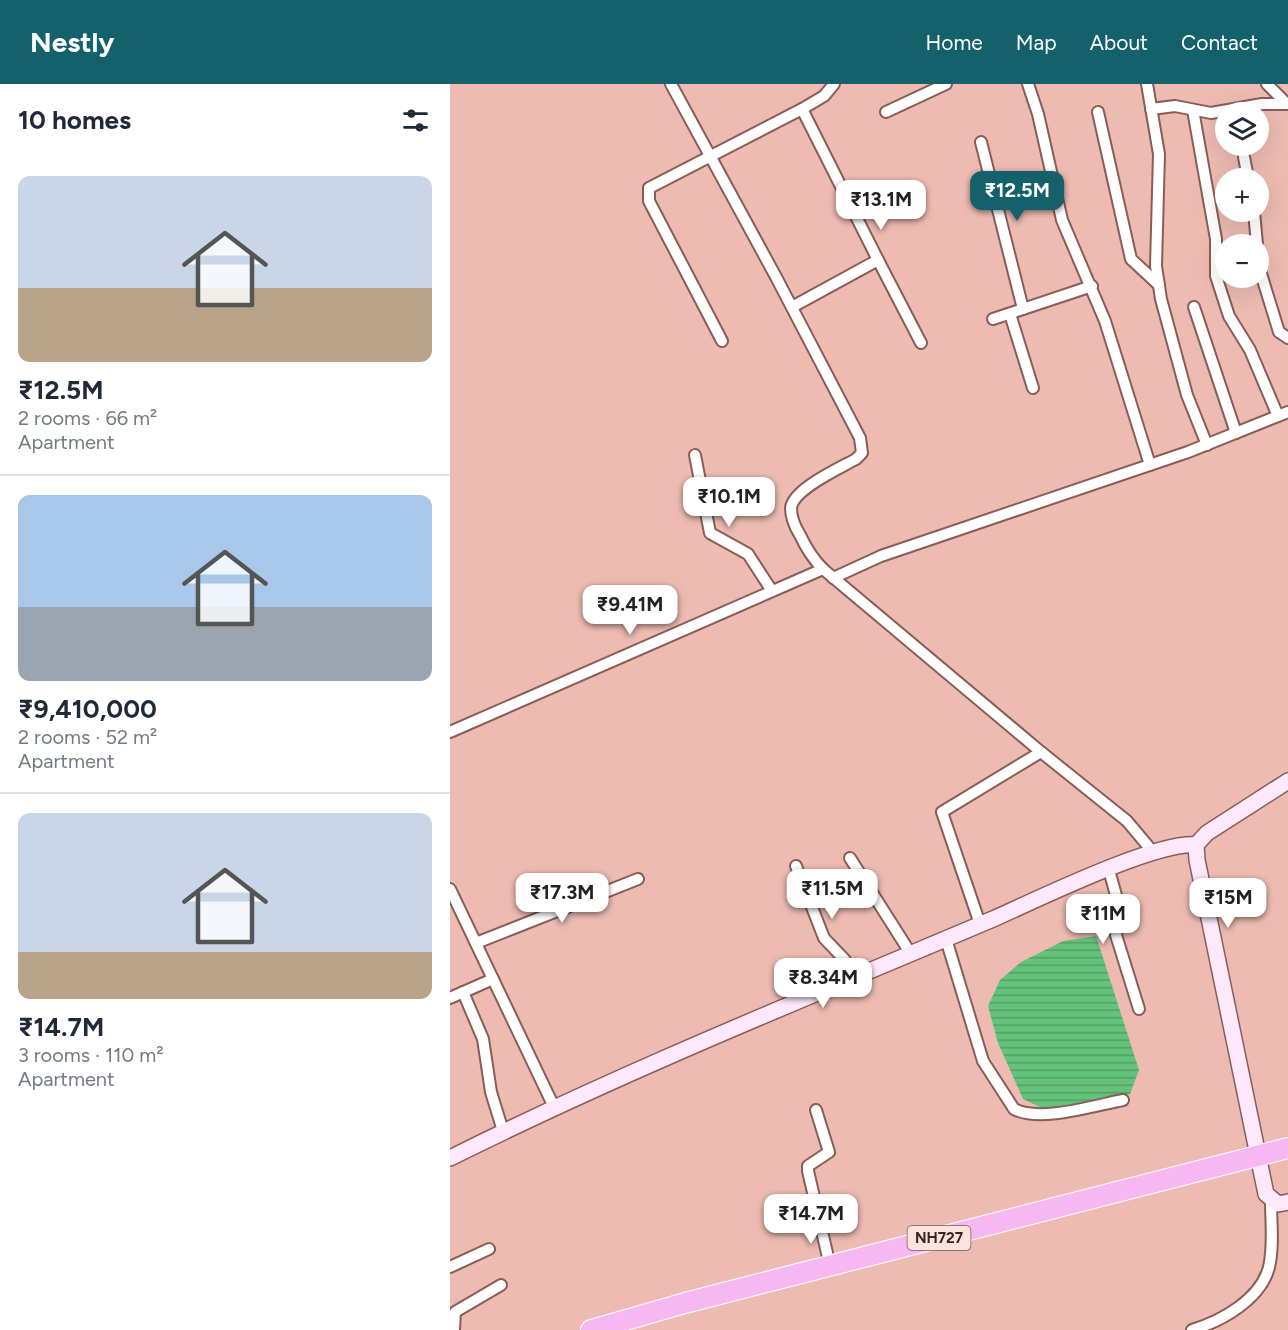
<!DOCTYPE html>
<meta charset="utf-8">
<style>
:root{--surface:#fff;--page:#f2f2f3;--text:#1f2937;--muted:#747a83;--line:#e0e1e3;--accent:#14616c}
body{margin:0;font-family:Figtree,sans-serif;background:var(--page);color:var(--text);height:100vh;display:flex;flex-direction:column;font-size:22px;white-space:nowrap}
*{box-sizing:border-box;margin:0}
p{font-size:20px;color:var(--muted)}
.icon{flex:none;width:33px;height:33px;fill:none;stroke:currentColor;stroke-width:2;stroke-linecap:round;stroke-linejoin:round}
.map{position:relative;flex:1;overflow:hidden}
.side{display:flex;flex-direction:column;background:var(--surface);width:450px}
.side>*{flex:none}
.fabs{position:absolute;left:765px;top:18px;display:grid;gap:12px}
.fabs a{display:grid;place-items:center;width:54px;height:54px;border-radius:50%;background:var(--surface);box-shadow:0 6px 24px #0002;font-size:30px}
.price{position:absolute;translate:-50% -51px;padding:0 14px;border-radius:12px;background:#fff;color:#222;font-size:20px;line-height:39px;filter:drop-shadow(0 2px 3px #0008)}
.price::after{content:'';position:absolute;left:50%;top:36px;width:18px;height:14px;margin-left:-9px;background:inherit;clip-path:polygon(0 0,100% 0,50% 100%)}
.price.current{background:var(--accent);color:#fff}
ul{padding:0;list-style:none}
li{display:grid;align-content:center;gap:12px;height:318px;padding:0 18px}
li+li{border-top:2px solid var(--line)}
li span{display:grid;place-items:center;height:186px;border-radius:12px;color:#555}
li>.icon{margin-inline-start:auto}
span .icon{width:108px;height:108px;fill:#fffc;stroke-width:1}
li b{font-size:26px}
h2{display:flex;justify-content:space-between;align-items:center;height:72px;padding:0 18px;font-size:26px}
header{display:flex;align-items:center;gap:36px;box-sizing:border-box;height:84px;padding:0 30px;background:var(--accent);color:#fff}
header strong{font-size:28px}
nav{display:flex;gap:33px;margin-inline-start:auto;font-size:21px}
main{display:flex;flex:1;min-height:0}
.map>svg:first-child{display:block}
.water{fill:url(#water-rules)}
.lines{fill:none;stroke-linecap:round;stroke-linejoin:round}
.street-casing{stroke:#895d56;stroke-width:14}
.secondary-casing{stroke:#895d56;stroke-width:18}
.highway-casing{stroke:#fff;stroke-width:22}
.street{stroke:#fff;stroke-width:10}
.secondary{stroke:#fde9fb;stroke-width:15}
.highway{stroke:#f7b7f1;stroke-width:20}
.labels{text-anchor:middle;stroke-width:6;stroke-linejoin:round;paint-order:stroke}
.shield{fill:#fde3de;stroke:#735e5a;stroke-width:1.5}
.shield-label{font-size:15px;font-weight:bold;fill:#382522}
</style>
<header>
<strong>Nestly</strong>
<nav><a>Home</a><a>Map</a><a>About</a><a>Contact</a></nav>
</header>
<main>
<section class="side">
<h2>10 homes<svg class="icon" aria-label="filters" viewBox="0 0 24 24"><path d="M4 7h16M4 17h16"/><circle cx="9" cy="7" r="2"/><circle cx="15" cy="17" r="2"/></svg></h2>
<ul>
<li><span style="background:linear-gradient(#c9d6e8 60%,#b9a48a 0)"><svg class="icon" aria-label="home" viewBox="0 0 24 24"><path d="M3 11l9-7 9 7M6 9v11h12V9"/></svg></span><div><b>₹12.5M</b><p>2 rooms · 66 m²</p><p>Apartment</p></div></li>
<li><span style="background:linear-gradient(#a9c7e8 60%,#9aa5b1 0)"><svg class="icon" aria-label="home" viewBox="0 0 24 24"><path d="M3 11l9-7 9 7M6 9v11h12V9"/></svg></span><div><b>₹9,410,000</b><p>2 rooms · 52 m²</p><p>Apartment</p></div></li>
<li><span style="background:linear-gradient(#c9d6e8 75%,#b9a48a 0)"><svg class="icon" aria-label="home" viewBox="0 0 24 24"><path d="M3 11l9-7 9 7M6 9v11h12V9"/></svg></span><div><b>₹14.7M</b><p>3 rooms · 110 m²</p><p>Apartment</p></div></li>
</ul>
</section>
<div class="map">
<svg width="838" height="1246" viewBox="0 0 838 1246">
<defs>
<pattern id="water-rules" width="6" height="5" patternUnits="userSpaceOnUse" patternTransform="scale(1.5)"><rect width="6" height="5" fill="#64c37b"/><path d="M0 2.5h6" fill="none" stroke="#539e64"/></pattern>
</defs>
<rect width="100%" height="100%" fill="#edbbb2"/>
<polygon class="water" points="646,852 689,986 680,1010 638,1020 594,1025 573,1015 548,959 538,922 550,896 571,878 613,857"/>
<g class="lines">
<defs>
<g id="street">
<path d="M221,0L326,193L410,354L412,369L406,375C390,384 343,405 341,424C341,434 345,443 350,451C356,464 363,475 373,485L591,668L677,737L703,768"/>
<polyline points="578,0 588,30 612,136 655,237 700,381"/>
<polyline points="697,0 709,70 706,182 711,215 737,311 757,361"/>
<polyline points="817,0 837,20"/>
<polyline points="701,25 725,22 761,29 812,20 838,20"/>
<polyline points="743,26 766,155 766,192 779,232 800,266 828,332"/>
<polyline points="436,28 496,0"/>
<polyline points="648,28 681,175 709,201"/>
<polyline points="531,58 573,225"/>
<polyline points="794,73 798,94"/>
<polyline points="804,128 807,160"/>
<polyline points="428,176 471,259"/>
<polyline points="808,180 829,248 838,254"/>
<polyline points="342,223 428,176 352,25"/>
<polyline points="744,223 786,349"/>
<polyline points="560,230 583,304"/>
<polyline points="543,235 642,202"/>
<polyline points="272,257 199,117 199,104 352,25 374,12 384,0"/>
<polyline points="245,371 260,449 298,470 322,507"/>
<polyline points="383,494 431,472 738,368 838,328"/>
<polyline points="0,648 373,485"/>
<polyline points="400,774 461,870"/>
<polyline points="346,782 374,854 395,876 403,895"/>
<polyline points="659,786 669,822 666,851 689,925"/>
<polyline points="0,805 104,1023"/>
<polyline points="530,840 492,728 591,668"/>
<path d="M496,855L533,977L564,1025C590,1039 646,1021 673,1016"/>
<polyline points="26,859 188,795"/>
<polyline points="13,908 33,955 41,1008 53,1047"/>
<polyline points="0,914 43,895"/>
<polyline points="366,1026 379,1068 358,1082 358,1087 380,1182"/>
<polyline points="0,1183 39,1165"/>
<polyline points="4,1246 5,1228 51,1201"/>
<path d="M742,1246C772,1237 811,1215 819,1183C824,1162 821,1138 821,1117"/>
</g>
<g id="secondary">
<polyline points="838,697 757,749 746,761 747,776 816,1110 828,1120 838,1118"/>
<path d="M0,1074C177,986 361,912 543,835C586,816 706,757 746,761"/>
</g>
<polyline id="highway" points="141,1246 235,1219 838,1064"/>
</defs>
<use href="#street" class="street-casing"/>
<use href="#secondary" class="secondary-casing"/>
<use href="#highway" class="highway-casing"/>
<use href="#street" class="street"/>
<use href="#secondary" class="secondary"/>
<use href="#highway" class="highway"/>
</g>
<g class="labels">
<rect class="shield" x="457.5" y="1142" width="63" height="24" rx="4.5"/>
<g class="shield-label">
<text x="489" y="1159">NH727</text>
</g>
</g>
</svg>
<div class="fabs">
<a><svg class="icon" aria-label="layers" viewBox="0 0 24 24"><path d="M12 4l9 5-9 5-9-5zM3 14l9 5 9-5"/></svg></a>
<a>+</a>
<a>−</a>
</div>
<b class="price current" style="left:567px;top:138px">₹12.5M</b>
<b class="price" style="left:431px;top:147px">₹13.1M</b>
<b class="price" style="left:279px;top:444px">₹10.1M</b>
<b class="price" style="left:180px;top:552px">₹9.41M</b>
<b class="price" style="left:382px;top:836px">₹11.5M</b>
<b class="price" style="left:112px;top:840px">₹17.3M</b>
<b class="price" style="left:778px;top:845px">₹15M</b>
<b class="price" style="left:653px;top:861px">₹11M</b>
<b class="price" style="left:373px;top:925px">₹8.34M</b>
<b class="price" style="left:361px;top:1161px">₹14.7M</b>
</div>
</main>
